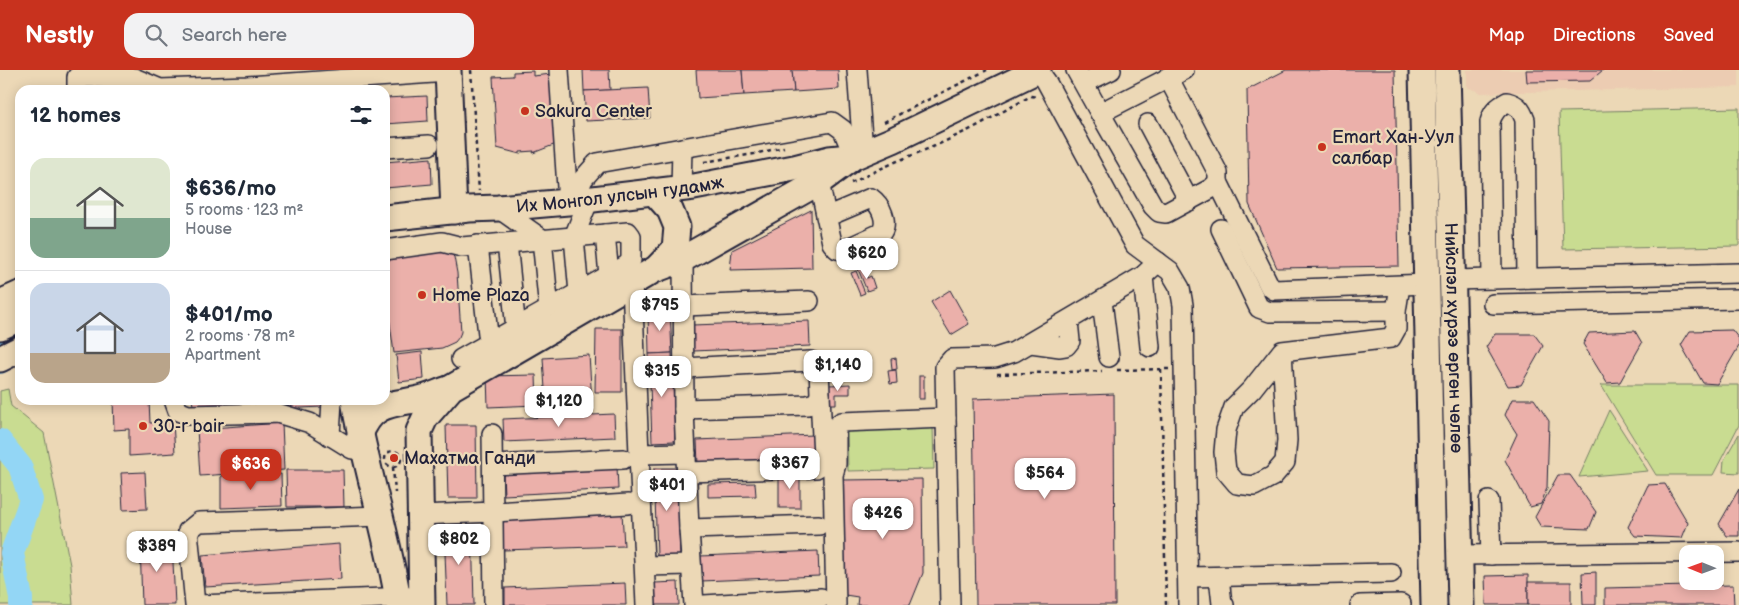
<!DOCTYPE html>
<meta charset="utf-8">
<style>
:root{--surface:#fff;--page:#f2f2f3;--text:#1f2937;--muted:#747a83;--line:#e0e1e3;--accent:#c8321e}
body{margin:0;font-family:"Balsamiq Sans",sans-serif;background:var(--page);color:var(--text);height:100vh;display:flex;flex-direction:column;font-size:19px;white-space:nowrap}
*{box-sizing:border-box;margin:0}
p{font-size:16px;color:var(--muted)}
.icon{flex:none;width:28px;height:28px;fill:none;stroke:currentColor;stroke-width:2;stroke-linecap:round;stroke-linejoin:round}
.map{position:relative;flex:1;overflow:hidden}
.panel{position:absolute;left:15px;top:15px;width:375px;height:320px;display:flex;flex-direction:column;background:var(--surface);border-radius:15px;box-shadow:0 2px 12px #0003}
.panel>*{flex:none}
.needle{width:32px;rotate:271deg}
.buttons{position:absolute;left:1679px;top:475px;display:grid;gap:10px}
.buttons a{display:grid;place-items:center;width:45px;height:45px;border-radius:10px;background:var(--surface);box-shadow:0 2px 12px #0003;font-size:25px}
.price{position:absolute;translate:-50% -42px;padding:0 11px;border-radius:10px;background:#fff;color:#222;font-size:16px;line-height:32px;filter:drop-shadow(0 1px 2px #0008)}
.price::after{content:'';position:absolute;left:50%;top:30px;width:15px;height:11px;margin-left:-8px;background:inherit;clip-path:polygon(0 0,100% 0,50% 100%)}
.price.on{background:var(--accent);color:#fff}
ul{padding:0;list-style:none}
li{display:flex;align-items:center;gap:15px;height:125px;padding:0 15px}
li+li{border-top:1px solid var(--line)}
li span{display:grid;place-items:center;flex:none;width:140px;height:100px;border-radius:15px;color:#555}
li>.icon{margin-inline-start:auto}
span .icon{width:60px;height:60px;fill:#fffc;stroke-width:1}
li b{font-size:21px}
h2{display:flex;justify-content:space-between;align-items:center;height:60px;padding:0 15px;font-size:21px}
header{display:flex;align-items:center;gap:30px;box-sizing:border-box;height:70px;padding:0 25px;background:var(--accent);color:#fff}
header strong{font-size:24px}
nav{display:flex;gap:28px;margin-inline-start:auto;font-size:18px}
.search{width:350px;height:45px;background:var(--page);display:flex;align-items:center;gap:12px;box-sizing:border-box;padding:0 18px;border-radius:15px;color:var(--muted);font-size:19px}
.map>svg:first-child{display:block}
.built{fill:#ecccb2}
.green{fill:#c9dc91;stroke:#767f66}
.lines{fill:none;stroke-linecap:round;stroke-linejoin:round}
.river{stroke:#93d6f5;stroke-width:24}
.building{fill:#ebb0aa;stroke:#22223b}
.minor-casing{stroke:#22223b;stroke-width:22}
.major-casing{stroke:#22223b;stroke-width:29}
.path{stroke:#22223b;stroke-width:2.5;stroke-dasharray:4 4;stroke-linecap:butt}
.minor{stroke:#ecd8b6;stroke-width:19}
.major{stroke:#ecd8b6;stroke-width:25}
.poi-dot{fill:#c8321e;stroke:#ecd8b6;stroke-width:2}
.labels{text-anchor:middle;stroke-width:4.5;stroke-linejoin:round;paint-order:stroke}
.poi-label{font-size:18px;fill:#22223b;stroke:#ecd8b6;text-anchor:start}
.street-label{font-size:18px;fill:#22223b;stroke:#ecd8b6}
</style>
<header>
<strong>Nestly</strong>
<div class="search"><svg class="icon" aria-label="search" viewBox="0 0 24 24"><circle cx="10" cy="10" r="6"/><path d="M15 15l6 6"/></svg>Search here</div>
<nav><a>Map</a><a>Directions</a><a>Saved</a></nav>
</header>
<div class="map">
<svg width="1739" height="535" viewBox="0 0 1739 535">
<rect width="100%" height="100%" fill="#ecd8b6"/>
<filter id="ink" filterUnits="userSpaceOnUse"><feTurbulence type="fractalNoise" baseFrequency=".02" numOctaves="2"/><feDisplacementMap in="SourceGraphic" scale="10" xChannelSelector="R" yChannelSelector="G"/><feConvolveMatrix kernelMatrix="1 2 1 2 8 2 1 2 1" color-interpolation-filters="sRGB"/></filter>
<g filter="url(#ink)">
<polygon class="built" points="1467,0 1739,0 1739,17 1481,23 1467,17"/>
<g class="green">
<polygon points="1739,38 1739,176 1563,179 1559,42"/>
<polygon points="1601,315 1739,315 1739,355 1713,405 1656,405"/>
<polygon points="8,319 11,336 44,363 70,495 73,535 0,535 0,321"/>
<polygon points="1609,340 1648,401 1579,407"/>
<polygon points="933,355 934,399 848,401 847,357"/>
<polygon points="1739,364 1739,403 1723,402 1724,390"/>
</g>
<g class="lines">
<g class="river">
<polyline points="0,292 4,236"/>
<polyline points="0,371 20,396 31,430 12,483 21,528 21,535"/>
</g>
</g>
<g class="building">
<polygon points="583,0 609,0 610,20 584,21"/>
<polygon points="696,0 742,0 744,25 698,28"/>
<polygon points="742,0 792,0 794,22 744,25"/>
<polygon points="792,0 838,0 839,19 794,22"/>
<polygon points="1286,0 1395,0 1399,196 1277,198 1249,134 1247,20"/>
<polygon points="1526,0 1603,0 1590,11 1527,12"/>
<polygon points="533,1 533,6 552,4 556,74 533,83 534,81 520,82 520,84 497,78 493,7 513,6 513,2"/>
<polygon points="648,18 650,48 586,51 584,21"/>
<polygon points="427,26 428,51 385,54 385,28"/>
<polygon points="431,88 432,114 385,118 385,92"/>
<polygon points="811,140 812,198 730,200 732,180"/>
<polygon points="448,181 454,187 457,203 461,262 459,267 455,272 442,278 394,283 385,218 386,189 390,187"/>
<polygon points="863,197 867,208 871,206 875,218 867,221 858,199"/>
<polygon points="856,201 865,223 860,225 851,203"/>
<polygon points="950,220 969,254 951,265 931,232"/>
<polygon points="670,240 672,283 649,284 648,241"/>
<polygon points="809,251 810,276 693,281 692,255"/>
<polygon points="596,259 622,259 622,322 595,322"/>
<polygon points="1732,260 1739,269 1739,276 1717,314 1703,313 1681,275 1690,261"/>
<polygon points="1635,261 1642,273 1620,312 1607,313 1583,274 1589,263"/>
<polygon points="1495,264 1534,264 1543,276 1521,315 1508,316 1486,277"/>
<polygon points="422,282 424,309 399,312 396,285"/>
<polygon points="672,283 675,371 652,372 649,284"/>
<polygon points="589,285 592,332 546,335 543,288"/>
<polygon points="896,288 897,299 892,300 891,289"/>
<polygon points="896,300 897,313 890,314 888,301"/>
<polygon points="536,305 537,335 488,337 487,306"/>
<rect x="919" y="306" width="5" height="23"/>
<polygon points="850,314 850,324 836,324 836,334 830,334 829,315"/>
<polygon points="1114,324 1115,535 976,535 973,329"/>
<polygon points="1512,329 1534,329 1549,351 1547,418 1541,434 1530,437 1505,390 1517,364 1505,345"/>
<polygon points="113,330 149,330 150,353 173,352 175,383 129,386 129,359 114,360"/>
<polygon points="192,330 277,330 277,332 193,335"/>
<polygon points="281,330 322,330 322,337 281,339"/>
<polygon points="614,344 615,367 504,372 503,349"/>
<polygon points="282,353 284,400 200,406 197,359"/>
<polygon points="446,355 476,355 477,428 448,428"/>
<polygon points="814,365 815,391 698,395 697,370"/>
<polygon points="617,397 618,419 504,425 503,403"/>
<polygon points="654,398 677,398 680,486 657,486"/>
<polygon points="286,400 343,400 344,437 287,437"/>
<rect x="779" y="401" width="21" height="37"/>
<polygon points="145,402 147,439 123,440 121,403"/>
<polygon points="281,404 282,436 221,438 221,406"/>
<polygon points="1558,405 1570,405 1596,442 1589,459 1541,457 1535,447"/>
<polygon points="922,409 923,503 910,535 857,535 858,527 845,525 843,410"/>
<polygon points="755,413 756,426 708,427 708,414"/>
<polygon points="1665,414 1688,453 1682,468 1635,466 1628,457 1648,415"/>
<polygon points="1739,419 1739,466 1727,466 1719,454"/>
<polygon points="622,442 624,476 503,480 502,446"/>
<polygon points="472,456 474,535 447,535 444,457"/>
<polygon points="172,471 175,535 142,535 140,472"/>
<polygon points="339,474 341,509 205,517 202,485"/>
<polygon points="818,481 819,506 701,511 700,486"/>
<polygon points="1596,502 1596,535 1583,535 1582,503"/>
<polygon points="1528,505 1528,535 1486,535 1485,506"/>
<polygon points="678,512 679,535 656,535 655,513"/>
<rect x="1528" y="512" width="43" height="23"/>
<polygon points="625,513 626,535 505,535 505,518"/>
<polygon points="1733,515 1734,535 1605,535 1605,518"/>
</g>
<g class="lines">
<defs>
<g id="minor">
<polyline points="559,0 568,132"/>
<polyline points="857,0 862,68 866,81"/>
<polyline points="1038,0 1046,11 1135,175 1170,201 1180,218 1183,235 1188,535"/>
<polyline points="1076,0 1100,43 1184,0"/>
<polyline points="1084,13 1111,0"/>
<polyline points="77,20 77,7 134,8 160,19 247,16 448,2"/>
<polyline points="1100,43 1153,136 1159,142 1166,143 1212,118 1218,112 1218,103 1168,7"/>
<polyline points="1148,54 1189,131"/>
<polyline points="385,78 429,75"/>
<path d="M819,112L832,173L837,179L844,180L881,163C889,152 881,135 871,128L826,147"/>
<polyline points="1218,112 1270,217 1274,220 1427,214"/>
<polyline points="681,119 682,78 832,52 843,60 854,86"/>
<polyline points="577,131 577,124 583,109 597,93 682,78"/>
<polyline points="498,138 542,169 549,240"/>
<polyline points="1221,159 1259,238 1270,242 1396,241"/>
<polyline points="605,164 609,205"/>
<polyline points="507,173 516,259 510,267"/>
<polyline points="478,175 489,273"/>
<polyline points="385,180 442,172 462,177 628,162 631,166 631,190 627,195 461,289"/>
<polyline points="683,189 684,339 689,459 694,535"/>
<polyline points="1143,206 1150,277"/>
<path d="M1492,209L1490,52C1493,41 1498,37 1507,32C1518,35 1521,39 1525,50L1527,208"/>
<polyline points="1453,210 1739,203"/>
<polyline points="632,213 639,384 686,383"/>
<polyline points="588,222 579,223 574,167 589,129"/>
<polyline points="1102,231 1109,287"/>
<polyline points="1493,234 1739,229"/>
<polyline points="684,236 809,231"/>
<polyline points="1031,273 1060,277 1066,276 1070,271 1068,251"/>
<polyline points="1282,281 1287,370 1285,392 1273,406 1254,416 1237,414 1226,401 1224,382 1226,360 1234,337 1252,319 1282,281 1391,268 1396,259 1396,241 1400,216"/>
<polyline points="684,298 810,291 816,293 819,296 820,325 817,332 808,335 684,339"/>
<polyline points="174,330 178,341 188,345 277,343 310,353 352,379 362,378"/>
<polyline points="946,348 945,297 952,289 995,288 1014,282 1143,206 1158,192"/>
<polyline points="492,364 494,535"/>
<polyline points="330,366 332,330"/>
<polyline points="639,384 646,535"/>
<polyline points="493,395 623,389"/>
<polyline points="687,402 816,398 821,395 823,387 820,325"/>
<polyline points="1489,431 1491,485"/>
<polyline points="420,445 494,442 628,434"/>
<polyline points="689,459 819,455"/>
<polyline points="1460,485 1739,482"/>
<polyline points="645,496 691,495"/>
<polyline points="1188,507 1391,503"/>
<polyline points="1219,507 1222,534 1224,535"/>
<polyline points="195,535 188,461 199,452 381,446"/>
<polyline points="199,535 410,527"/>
<polyline points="704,535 821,528"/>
<polyline points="836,535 833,405 836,394 836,357 841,352 946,348 950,535"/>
<polyline points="1360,535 1401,534"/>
</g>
<g id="major">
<polyline points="448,0 454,141"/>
<polyline points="1422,0 1434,535"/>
<path id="s1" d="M1447,0L1461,535"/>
<polyline points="653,121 670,140 677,157 675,179 656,199"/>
<path id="s2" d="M385,148L469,139L498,138L568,132L694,117L794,98L829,89L850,87"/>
<polyline points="0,233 20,224"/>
<polyline points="0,257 20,248"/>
<polyline points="0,289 20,279"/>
<path d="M354,330C366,399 388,466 399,535"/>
<path d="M360,365C372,333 390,335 419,329C429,327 439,322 449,319"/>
<polyline points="422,535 419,361 425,348 451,318 654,200 683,189 819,112 853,87 893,70 1038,0"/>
</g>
</defs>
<use href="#minor" class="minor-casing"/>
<use href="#major" class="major-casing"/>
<g class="path">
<polyline points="471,0 479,121"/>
<polyline points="884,52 987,0"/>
<polyline points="704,92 754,84 784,77"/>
<polyline points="851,113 895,92 935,76 973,58 1031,26 1037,27"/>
<polyline points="1161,299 1166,535"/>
<polyline points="1117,300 1169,299"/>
<polyline points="997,304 1102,301"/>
<circle cx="393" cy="389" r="8"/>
<polyline points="393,397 395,423"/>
</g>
<use href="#minor" class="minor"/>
<use href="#major" class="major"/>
</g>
</g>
<g class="poi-dot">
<circle cx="525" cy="41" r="5"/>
<circle cx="1322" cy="77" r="5"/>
<circle cx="422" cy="225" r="5"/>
<circle cx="143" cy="356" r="5"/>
<circle cx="394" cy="388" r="5"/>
</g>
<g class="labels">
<g class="poi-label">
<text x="535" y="47">Sakura Center</text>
<text x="1332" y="73">Emart Хан-Уул<tspan x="1332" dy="21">салбар</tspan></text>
<text x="432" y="231">Home Plaza</text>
<text x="153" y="362">30-r bair</text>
<text x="404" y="394">Махатма Ганди</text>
</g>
<g class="street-label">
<text dy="6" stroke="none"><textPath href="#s2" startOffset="236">Их Монгол улсын гудамж</textPath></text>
<text dy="6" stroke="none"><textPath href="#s1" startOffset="268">Нийслэл хүрээ өргөн чөлөө</textPath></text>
</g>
</g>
</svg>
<div class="buttons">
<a><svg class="needle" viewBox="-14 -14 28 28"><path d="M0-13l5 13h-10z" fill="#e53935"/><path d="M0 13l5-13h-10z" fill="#747a83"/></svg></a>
</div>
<b class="price" style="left:867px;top:210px">$620</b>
<b class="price" style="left:660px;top:262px">$795</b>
<b class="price" style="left:838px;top:322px">$1,140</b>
<b class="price" style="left:662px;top:328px">$315</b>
<b class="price" style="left:559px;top:358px">$1,120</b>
<b class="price" style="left:790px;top:420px">$367</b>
<b class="price on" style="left:251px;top:421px">$636</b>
<b class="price" style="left:1045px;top:430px">$564</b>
<b class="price" style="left:667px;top:442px">$401</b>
<b class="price" style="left:883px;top:470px">$426</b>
<b class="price" style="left:459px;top:496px">$802</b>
<b class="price" style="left:157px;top:503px">$389</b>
<section class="panel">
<h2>12 homes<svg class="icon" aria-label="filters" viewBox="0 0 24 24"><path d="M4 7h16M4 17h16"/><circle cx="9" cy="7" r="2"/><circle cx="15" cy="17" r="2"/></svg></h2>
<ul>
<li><span style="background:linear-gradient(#dfe7d0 60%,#7fa58c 0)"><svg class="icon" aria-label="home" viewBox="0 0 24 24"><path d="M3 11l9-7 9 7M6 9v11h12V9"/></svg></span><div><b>$636/mo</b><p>5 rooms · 123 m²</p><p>House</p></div></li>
<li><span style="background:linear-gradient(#c9d6e8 70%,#b9a48a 0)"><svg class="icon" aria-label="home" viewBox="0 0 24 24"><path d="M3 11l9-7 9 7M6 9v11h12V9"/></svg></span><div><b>$401/mo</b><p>2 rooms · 78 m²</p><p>Apartment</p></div></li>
</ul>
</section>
</div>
